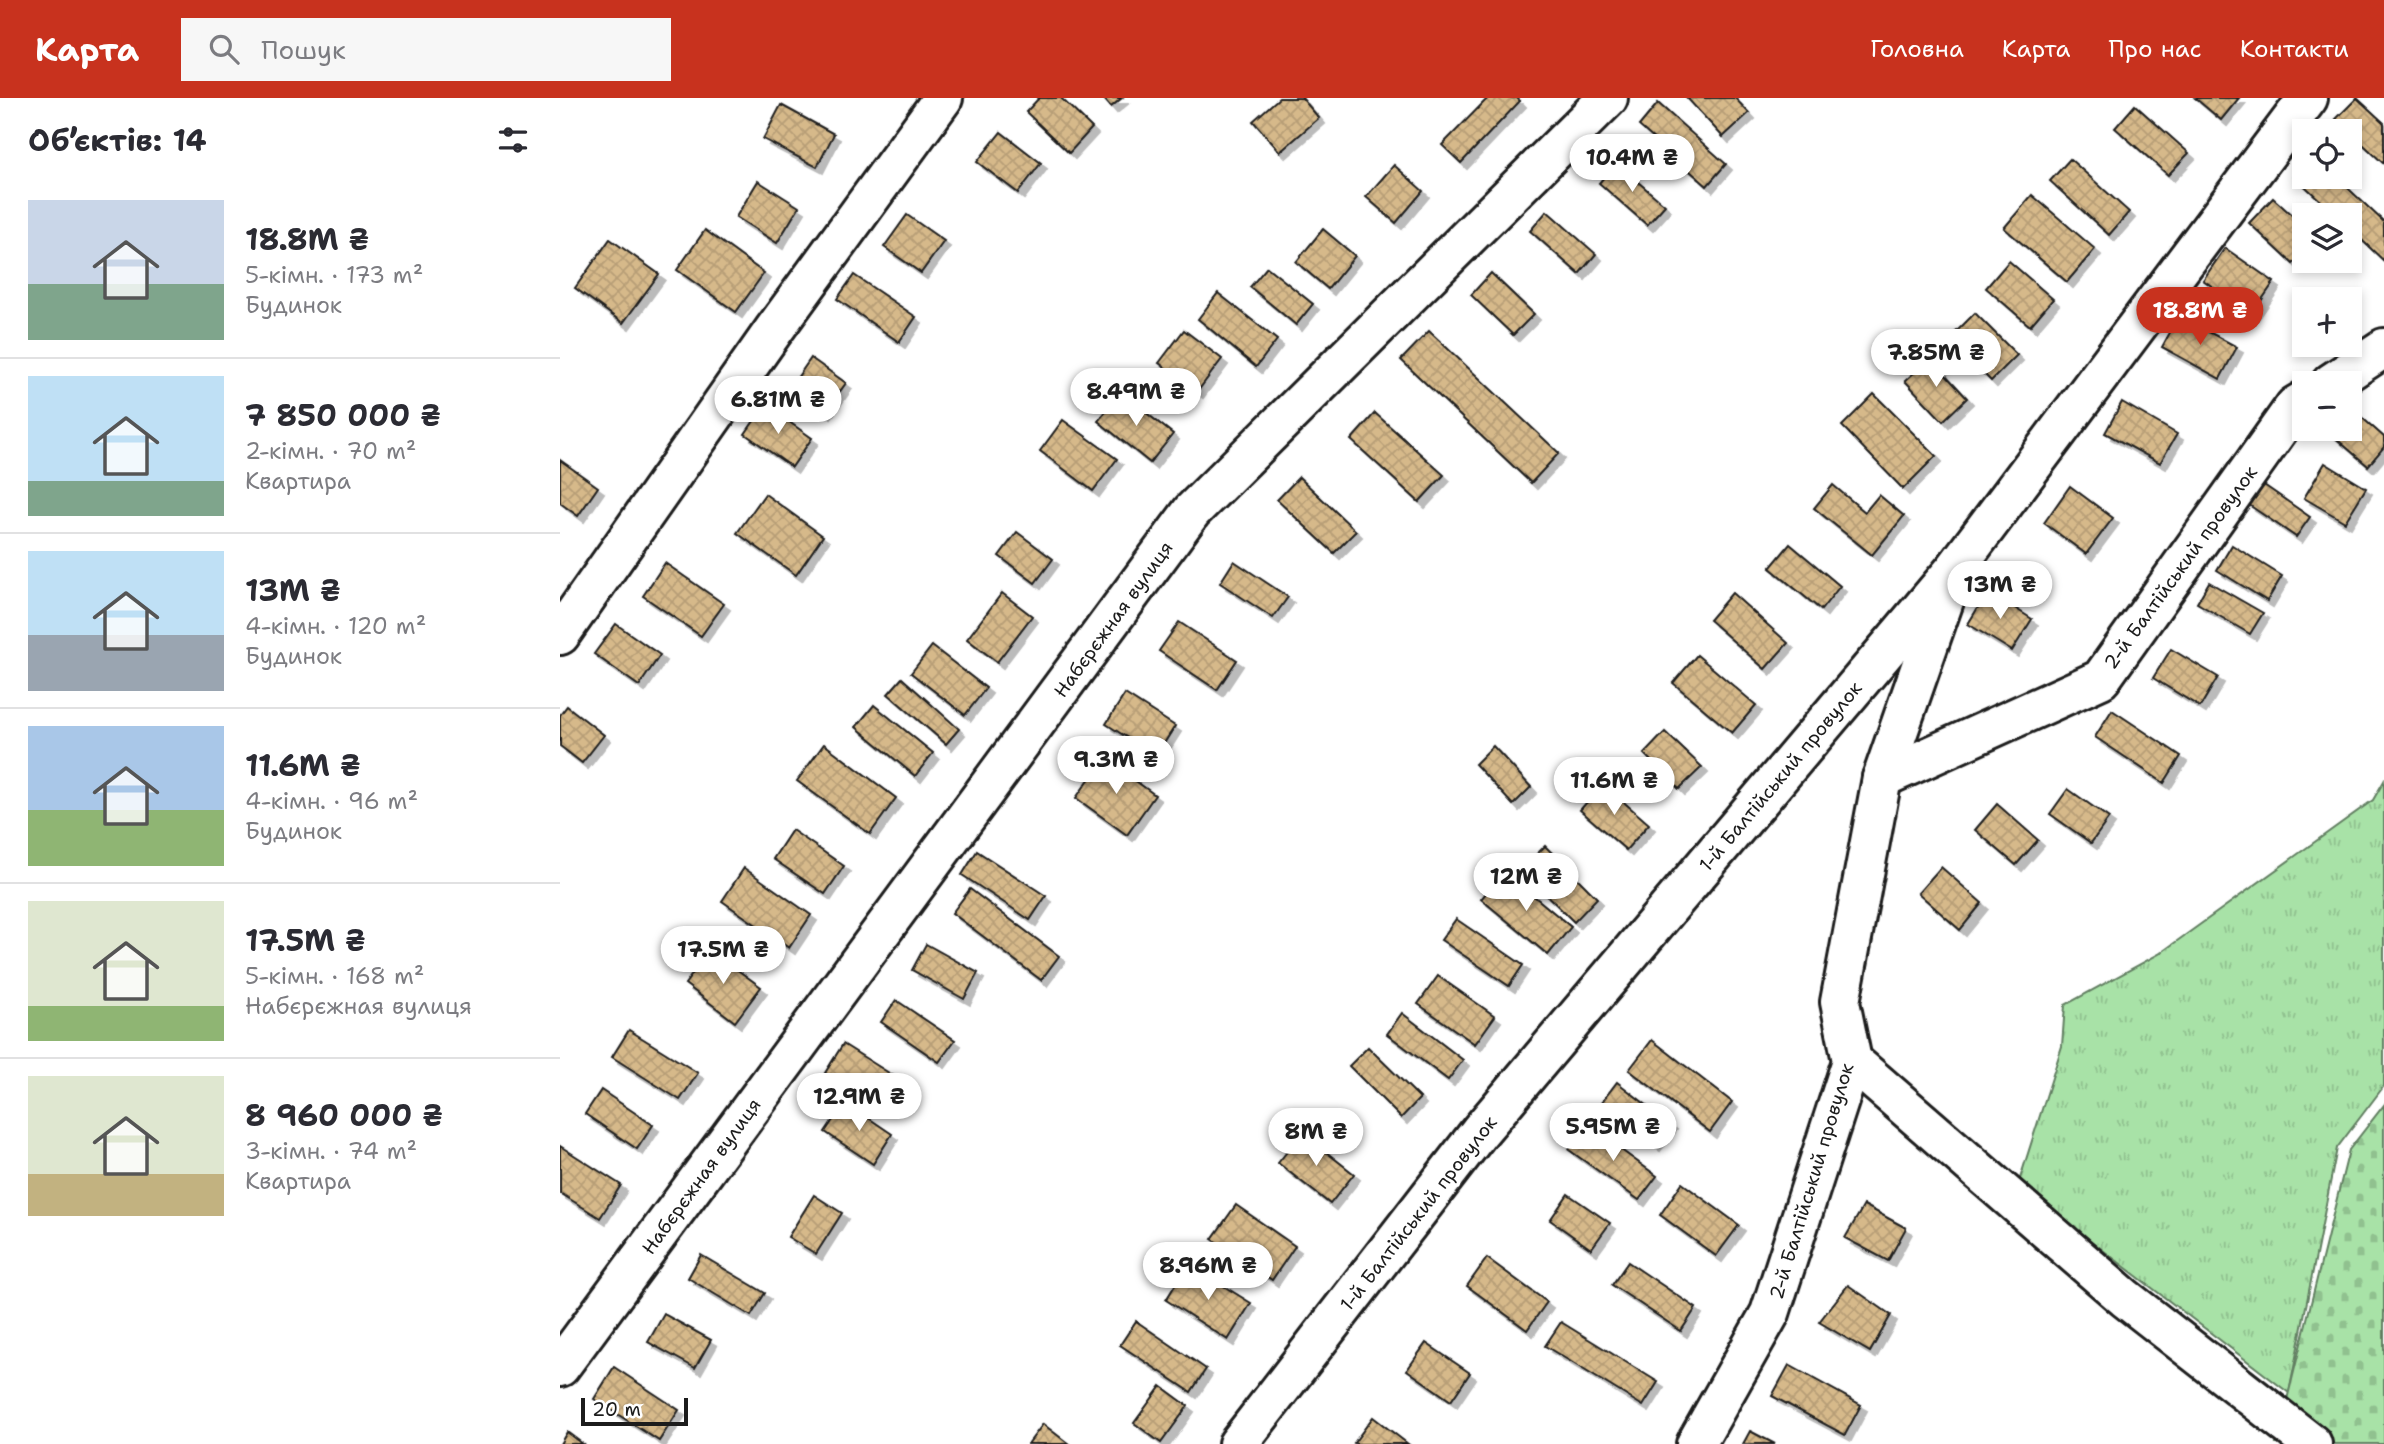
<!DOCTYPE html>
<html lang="uk">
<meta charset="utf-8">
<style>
:root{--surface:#fff;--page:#f7f7f7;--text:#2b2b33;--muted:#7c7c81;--line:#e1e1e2;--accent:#c8321e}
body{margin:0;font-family:"Shantell Sans",sans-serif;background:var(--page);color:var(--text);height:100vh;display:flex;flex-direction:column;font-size:26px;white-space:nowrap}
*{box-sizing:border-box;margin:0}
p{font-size:23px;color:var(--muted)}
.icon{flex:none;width:38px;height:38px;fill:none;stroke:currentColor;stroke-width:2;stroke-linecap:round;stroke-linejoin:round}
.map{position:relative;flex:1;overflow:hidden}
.side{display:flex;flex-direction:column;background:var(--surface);width:560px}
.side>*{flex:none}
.controls{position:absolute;left:1732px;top:21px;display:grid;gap:14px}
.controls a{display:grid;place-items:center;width:70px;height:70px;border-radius:0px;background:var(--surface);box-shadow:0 4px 10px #0003;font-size:35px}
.scale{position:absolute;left:21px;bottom:18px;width:107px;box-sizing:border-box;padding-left:7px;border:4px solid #1c1c1c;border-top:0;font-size:19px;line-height:24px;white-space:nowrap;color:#1c1c1c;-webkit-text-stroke:5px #fff;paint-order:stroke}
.price{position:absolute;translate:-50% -60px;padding:0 16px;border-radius:24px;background:#fff;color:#222;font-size:23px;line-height:46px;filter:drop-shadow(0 2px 4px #0008)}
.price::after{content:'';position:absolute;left:50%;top:42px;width:21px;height:16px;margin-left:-10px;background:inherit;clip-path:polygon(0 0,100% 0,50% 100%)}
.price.current{background:var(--accent);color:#fff}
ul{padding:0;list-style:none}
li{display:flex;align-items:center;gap:21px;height:175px;padding:0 28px}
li+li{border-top:2px solid var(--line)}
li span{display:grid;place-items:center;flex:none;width:196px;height:140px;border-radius:0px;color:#555}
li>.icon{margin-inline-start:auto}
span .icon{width:84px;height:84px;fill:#fffc;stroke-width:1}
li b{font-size:30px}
h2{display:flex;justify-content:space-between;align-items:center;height:84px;padding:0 28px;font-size:30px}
header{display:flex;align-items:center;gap:42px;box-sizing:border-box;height:98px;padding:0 35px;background:var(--accent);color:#fff}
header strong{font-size:33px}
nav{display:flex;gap:38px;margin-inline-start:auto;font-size:24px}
.search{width:490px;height:63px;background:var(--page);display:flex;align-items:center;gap:18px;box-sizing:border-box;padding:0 24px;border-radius:0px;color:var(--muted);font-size:26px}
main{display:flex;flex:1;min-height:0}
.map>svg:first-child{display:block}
.grass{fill:url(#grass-tufts);stroke:#627f62;stroke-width:2}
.cemetery{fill:url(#cemetery-stones);stroke:#627f62;stroke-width:2}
.building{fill:url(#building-cross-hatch);stroke:#1c1c1c;stroke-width:2;filter:url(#shadow)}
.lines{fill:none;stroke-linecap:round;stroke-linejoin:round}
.minor-casing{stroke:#1c1c1c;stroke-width:44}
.minor{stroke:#fff;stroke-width:38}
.labels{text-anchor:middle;stroke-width:7;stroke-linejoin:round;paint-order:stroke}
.street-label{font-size:19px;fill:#1c1c1c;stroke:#fff}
</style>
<header>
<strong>Карта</strong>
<div class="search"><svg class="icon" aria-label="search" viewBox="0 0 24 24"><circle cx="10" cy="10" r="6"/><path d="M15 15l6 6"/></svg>Пошук</div>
<nav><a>Головна</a><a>Карта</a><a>Про нас</a><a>Контакти</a></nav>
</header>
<main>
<section class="side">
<h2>Об’єктів: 14<svg class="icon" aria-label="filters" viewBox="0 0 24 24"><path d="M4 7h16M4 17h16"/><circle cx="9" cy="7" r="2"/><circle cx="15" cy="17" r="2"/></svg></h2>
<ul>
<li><span style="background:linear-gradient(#c9d6e8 60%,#7fa58c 0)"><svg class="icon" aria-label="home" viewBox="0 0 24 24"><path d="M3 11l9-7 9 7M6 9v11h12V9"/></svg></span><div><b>18.8M ₴</b><p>5-кімн. · 173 m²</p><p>Будинок</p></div></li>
<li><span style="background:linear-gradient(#bfe0f5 75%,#7fa58c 0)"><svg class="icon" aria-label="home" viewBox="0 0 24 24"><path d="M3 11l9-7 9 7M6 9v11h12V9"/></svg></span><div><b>7 850 000 ₴</b><p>2-кімн. · 70 m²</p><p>Квартира</p></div></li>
<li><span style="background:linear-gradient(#bfe0f5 60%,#9aa5b1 0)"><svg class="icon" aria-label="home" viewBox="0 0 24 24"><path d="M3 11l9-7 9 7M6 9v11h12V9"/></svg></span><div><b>13M ₴</b><p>4-кімн. · 120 m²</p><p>Будинок</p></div></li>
<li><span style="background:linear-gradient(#a9c7e8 60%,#8fb573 0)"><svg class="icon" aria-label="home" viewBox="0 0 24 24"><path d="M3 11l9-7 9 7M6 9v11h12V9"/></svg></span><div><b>11.6M ₴</b><p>4-кімн. · 96 m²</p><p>Будинок</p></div></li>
<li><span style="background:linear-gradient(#dfe7d0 75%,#8fb573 0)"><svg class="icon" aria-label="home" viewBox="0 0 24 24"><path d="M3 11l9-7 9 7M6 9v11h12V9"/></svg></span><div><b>17.5M ₴</b><p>5-кімн. · 168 m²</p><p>Набєрєжная вулиця</p></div></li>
<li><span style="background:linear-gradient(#dfe7d0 70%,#c2b280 0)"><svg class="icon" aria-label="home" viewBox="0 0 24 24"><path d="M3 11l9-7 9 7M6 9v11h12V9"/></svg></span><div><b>8 960 000 ₴</b><p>3-кімн. · 74 m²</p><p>Квартира</p></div></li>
</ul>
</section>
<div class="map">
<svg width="1824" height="1346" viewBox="0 0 1824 1346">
<defs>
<pattern id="grass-tufts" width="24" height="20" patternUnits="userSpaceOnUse" patternTransform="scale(1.75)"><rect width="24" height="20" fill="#a8e2a7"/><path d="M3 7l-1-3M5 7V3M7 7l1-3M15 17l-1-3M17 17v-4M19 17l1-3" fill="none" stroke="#90c18f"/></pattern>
<pattern id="cemetery-stones" width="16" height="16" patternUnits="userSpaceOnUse" patternTransform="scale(1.75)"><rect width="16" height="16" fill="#a8e2a7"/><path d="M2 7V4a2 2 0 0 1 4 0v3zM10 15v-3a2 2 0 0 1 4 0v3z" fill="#90c18f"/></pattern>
<pattern id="building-cross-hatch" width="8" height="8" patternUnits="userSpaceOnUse" patternTransform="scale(1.75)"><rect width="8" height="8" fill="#d6b98a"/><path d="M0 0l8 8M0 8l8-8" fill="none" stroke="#b79e76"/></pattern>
<filter id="shadow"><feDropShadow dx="6" dy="6" stdDeviation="0" flood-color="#0004"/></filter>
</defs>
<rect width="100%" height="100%" fill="#fff"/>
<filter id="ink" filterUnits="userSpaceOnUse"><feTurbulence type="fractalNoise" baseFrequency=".0143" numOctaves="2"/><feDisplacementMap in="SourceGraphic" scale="14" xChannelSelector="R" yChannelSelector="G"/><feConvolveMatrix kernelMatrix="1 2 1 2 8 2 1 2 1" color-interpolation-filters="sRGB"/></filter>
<g filter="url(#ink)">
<polygon class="grass" points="1824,683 1824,988 1777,1050 1729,1295 1458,1087 1502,948 1505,907 1599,856 1813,702"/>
<polygon class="cemetery" points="1824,1007 1824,1346 1716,1346 1789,1052"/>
<g class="building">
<polygon points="479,0 501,0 532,30 509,55 466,14"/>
<polygon points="543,0 562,0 551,9"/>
<polygon points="719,0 742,0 759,20 720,54 693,23"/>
<polygon points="928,0 957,0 960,3 901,65 882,47"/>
<polygon points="1127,0 1175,0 1189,15 1163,39"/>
<polygon points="1635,0 1679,0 1661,22"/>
<polygon points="1797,0 1824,25 1824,66 1776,21"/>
<polygon points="1098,5 1166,66 1147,88 1079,28"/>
<polygon points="221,7 274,36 257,69 203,41"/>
<polygon points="1575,7 1629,55 1608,77 1555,30"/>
<polygon points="441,34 481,65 458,95 417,64"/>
<polygon points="1510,61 1569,114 1549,137 1490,83"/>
<polygon points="1056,65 1105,107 1087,127 1039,85"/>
<polygon points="834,67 863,93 836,125 806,99"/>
<polygon points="1745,67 1745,79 1776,79 1824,124 1824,163 1790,131 1790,117 1776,117 1734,78"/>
<polygon points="198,83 239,109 217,145 176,119"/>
<polygon points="1472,97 1535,151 1507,184 1444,130"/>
<polygon points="1713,100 1745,129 1745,153 1733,166 1689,125"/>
<polygon points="987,113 1036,156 1019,176 970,133"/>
<polygon points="347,117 384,143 361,175 324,149"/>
<polygon points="763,131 795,158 768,191 736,164"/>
<polygon points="145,132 204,175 176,214 117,172"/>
<polygon points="50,141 99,176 63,225 15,190"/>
<polygon points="1665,150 1714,184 1692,216 1643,182"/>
<polygon points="1449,163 1493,201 1470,228 1426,190"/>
<polygon points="707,169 753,206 736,227 690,189"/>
<polygon points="931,175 974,216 953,237 911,197"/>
<polygon points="294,177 356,219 339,244 277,201"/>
<polygon points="658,195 717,242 696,269 638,221"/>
<polygon points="1415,215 1457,257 1431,283 1389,241"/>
<polygon points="1619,218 1677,249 1660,281 1602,249"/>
<polygon points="624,232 662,261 637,294 599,265"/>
<polygon points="869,233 999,355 971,385 841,262"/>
<polygon points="251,260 286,285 265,314 230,290"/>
<polygon points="1370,260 1407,300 1383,323 1345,283"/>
<polygon points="561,295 613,336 590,365 538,323"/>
<polygon points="1314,296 1376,358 1343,391 1282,328"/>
<polygon points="1562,304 1617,336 1600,365 1545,335"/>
<polygon points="205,307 252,340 232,369 185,336"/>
<polygon points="1790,309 1824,339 1824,349 1808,368 1765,331 1790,331"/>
<polygon points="815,315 884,377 859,404 791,342"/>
<polygon points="503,322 557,361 533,393 480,353"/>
<polygon points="0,362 38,389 18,418 0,405"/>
<polygon points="1765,365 1806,390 1785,424 1744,400"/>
<polygon points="739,379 796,433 774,455 717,402"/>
<polygon points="1273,387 1305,414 1319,397 1344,418 1312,457 1254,410"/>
<polygon points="1704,387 1750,419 1736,439 1689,407"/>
<polygon points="1510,388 1553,420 1526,456 1484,425"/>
<polygon points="205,396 263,438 236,477 177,435"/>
<polygon points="457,434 493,461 475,485 439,458"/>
<polygon points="1230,446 1280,488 1261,512 1210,470"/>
<polygon points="1672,447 1722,478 1707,503 1657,472"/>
<polygon points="674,463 728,499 713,520 660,485"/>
<polygon points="105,465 164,506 141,538 83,498"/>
<polygon points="1649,484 1703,515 1690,536 1637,505"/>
<polygon points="1428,493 1472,521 1452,553 1408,526"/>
<polygon points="442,495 472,518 437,564 407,541"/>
<polygon points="1172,495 1228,545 1205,571 1149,522"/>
<polygon points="619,524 677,562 657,592 599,553"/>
<polygon points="56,526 100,557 79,588 34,556"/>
<polygon points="372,548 426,590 405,617 351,575"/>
<polygon points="1611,551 1658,579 1640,609 1593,580"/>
<polygon points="1137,557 1196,607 1172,635 1113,585"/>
<polygon points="342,580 399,631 386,646 328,596"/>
<polygon points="565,596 615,628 596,658 546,626"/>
<polygon points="314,607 373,655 355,678 296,629"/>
<polygon points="7,608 44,637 22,665 0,648 0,617"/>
<polygon points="1552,612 1621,658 1604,685 1535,639"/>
<polygon points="1105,634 1142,669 1119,691 1084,656"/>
<polygon points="264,646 336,700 310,736 237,683"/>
<polygon points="933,648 971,689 953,707 915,666"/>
<polygon points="544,660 595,697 567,737 516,700"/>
<polygon points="1043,686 1089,726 1066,752 1020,712"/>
<polygon points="1508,691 1549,720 1531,745 1490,716"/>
<polygon points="1437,706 1478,742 1456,767 1415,732"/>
<polygon points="232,732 284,768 265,796 213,761"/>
<polygon points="985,748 1037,800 1014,824 961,772"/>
<polygon points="417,753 486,798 470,822 402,777"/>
<polygon points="1381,769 1422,805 1400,832 1358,795"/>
<polygon points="184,770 251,817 229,850 162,803"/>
<polygon points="944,773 1011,829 988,857 921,801"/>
<polygon points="410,791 499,858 481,882 392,815"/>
<polygon points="896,821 963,867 949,888 881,842"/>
<polygon points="366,846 418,875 404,901 352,872"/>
<polygon points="150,852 201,889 175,924 125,886"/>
<polygon points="878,878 935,918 915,946 858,906"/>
<polygon points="336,902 395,942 379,964 321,924"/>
<polygon points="842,915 903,962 888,982 827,936"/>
<polygon points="69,932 138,975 120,1002 52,959"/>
<polygon points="1092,942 1172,1004 1150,1034 1069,972"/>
<polygon points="283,946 337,980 319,1009 265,975"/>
<polygon points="808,949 860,1000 841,1020 789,968"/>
<polygon points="1057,984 1111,1026 1094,1047 1041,1005"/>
<polygon points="41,992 93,1027 77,1051 25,1016"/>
<polygon points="285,1004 332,1036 313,1066 265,1034"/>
<polygon points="1027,1027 1097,1078 1079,1102 1009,1052"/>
<polygon points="742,1035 794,1076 770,1106 718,1065"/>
<polygon points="0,1048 61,1087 40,1120 0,1095"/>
<polygon points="1122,1085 1179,1127 1156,1158 1100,1117"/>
<polygon points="1008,1096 1050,1125 1031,1151 990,1122"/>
<polygon points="254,1097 282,1115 256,1156 228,1139"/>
<polygon points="676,1107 735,1148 712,1182 652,1141"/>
<polygon points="1304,1107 1346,1130 1328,1163 1285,1140"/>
<polygon points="141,1157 205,1195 191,1218 128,1180"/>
<polygon points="927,1160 987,1204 967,1232 907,1188"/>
<polygon points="1068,1164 1136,1210 1121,1233 1052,1187"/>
<polygon points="628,1166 691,1205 668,1242 606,1202"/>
<polygon points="1288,1187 1331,1217 1310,1254 1259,1224"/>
<polygon points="104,1216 151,1242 135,1270 88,1244"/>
<polygon points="576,1223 646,1271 631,1294 560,1247"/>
<polygon points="1001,1224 1098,1284 1083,1308 985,1248"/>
<polygon points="866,1245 910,1275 891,1303 847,1272"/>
<polygon points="1229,1267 1301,1307 1285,1337 1212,1298"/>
<polygon points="54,1269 119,1312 99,1343 34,1301"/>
<polygon points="601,1288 628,1308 601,1345 574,1325"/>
<polygon points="813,1319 848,1346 796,1346 794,1345"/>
<polygon points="483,1326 509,1346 468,1346"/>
<polygon points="1190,1333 1215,1346 1183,1346"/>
<polygon points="7,1334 23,1346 0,1346"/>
</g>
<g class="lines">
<defs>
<g id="minor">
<polyline points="1771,285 1824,250"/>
<polyline points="0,537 214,232 383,0"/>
<polyline points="1322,680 1541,581 1735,308 1745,302"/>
<polyline points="1292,963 1565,1200 1752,1346"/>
<polyline points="0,1269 632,413 1048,0"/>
<polyline points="678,1346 920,1033 1395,471 1748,0"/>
<polyline points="1136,1346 1210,1215 1292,963 1280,904 1322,680 1387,494"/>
</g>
</defs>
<use href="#minor" class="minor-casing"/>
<use href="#minor" class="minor"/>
</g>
</g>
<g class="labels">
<g class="street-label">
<text transform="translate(1620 469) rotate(-54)" y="7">2-й Балтійський провулок</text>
<text transform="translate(553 521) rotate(-54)" y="7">Набєрєжная вулиця</text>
<text transform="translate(1220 678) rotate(-50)" y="7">1-й Балтійський провулок</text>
<text transform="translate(141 1078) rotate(-54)" y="7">Набєрєжная вулиця</text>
<text transform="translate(1251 1083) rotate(-73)" y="7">2-й Балтійський провулок</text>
<text transform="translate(858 1115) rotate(-52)" y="7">1-й Балтійський провулок</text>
</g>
</g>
</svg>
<div class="controls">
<a><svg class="icon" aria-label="locate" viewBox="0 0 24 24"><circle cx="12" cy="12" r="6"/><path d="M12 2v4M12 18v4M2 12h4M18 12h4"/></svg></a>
<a><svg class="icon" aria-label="layers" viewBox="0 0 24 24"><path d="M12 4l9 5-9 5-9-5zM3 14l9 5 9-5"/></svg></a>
<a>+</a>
<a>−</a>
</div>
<div class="scale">20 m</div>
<b class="price" style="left:1072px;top:96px">10.4M ₴</b>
<b class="price current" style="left:1640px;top:249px">18.8M ₴</b>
<b class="price" style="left:1376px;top:291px">7.85M ₴</b>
<b class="price" style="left:576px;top:330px">8.49M ₴</b>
<b class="price" style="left:218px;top:338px">6.81M ₴</b>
<b class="price" style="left:1440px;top:523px">13M ₴</b>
<b class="price" style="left:556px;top:698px">9.3M ₴</b>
<b class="price" style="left:1054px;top:719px">11.6M ₴</b>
<b class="price" style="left:966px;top:815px">12M ₴</b>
<b class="price" style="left:163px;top:888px">17.5M ₴</b>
<b class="price" style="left:299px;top:1035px">12.9M ₴</b>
<b class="price" style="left:1053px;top:1065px">5.95M ₴</b>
<b class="price" style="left:756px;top:1070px">8M ₴</b>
<b class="price" style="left:648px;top:1204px">8.96M ₴</b>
</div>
</main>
